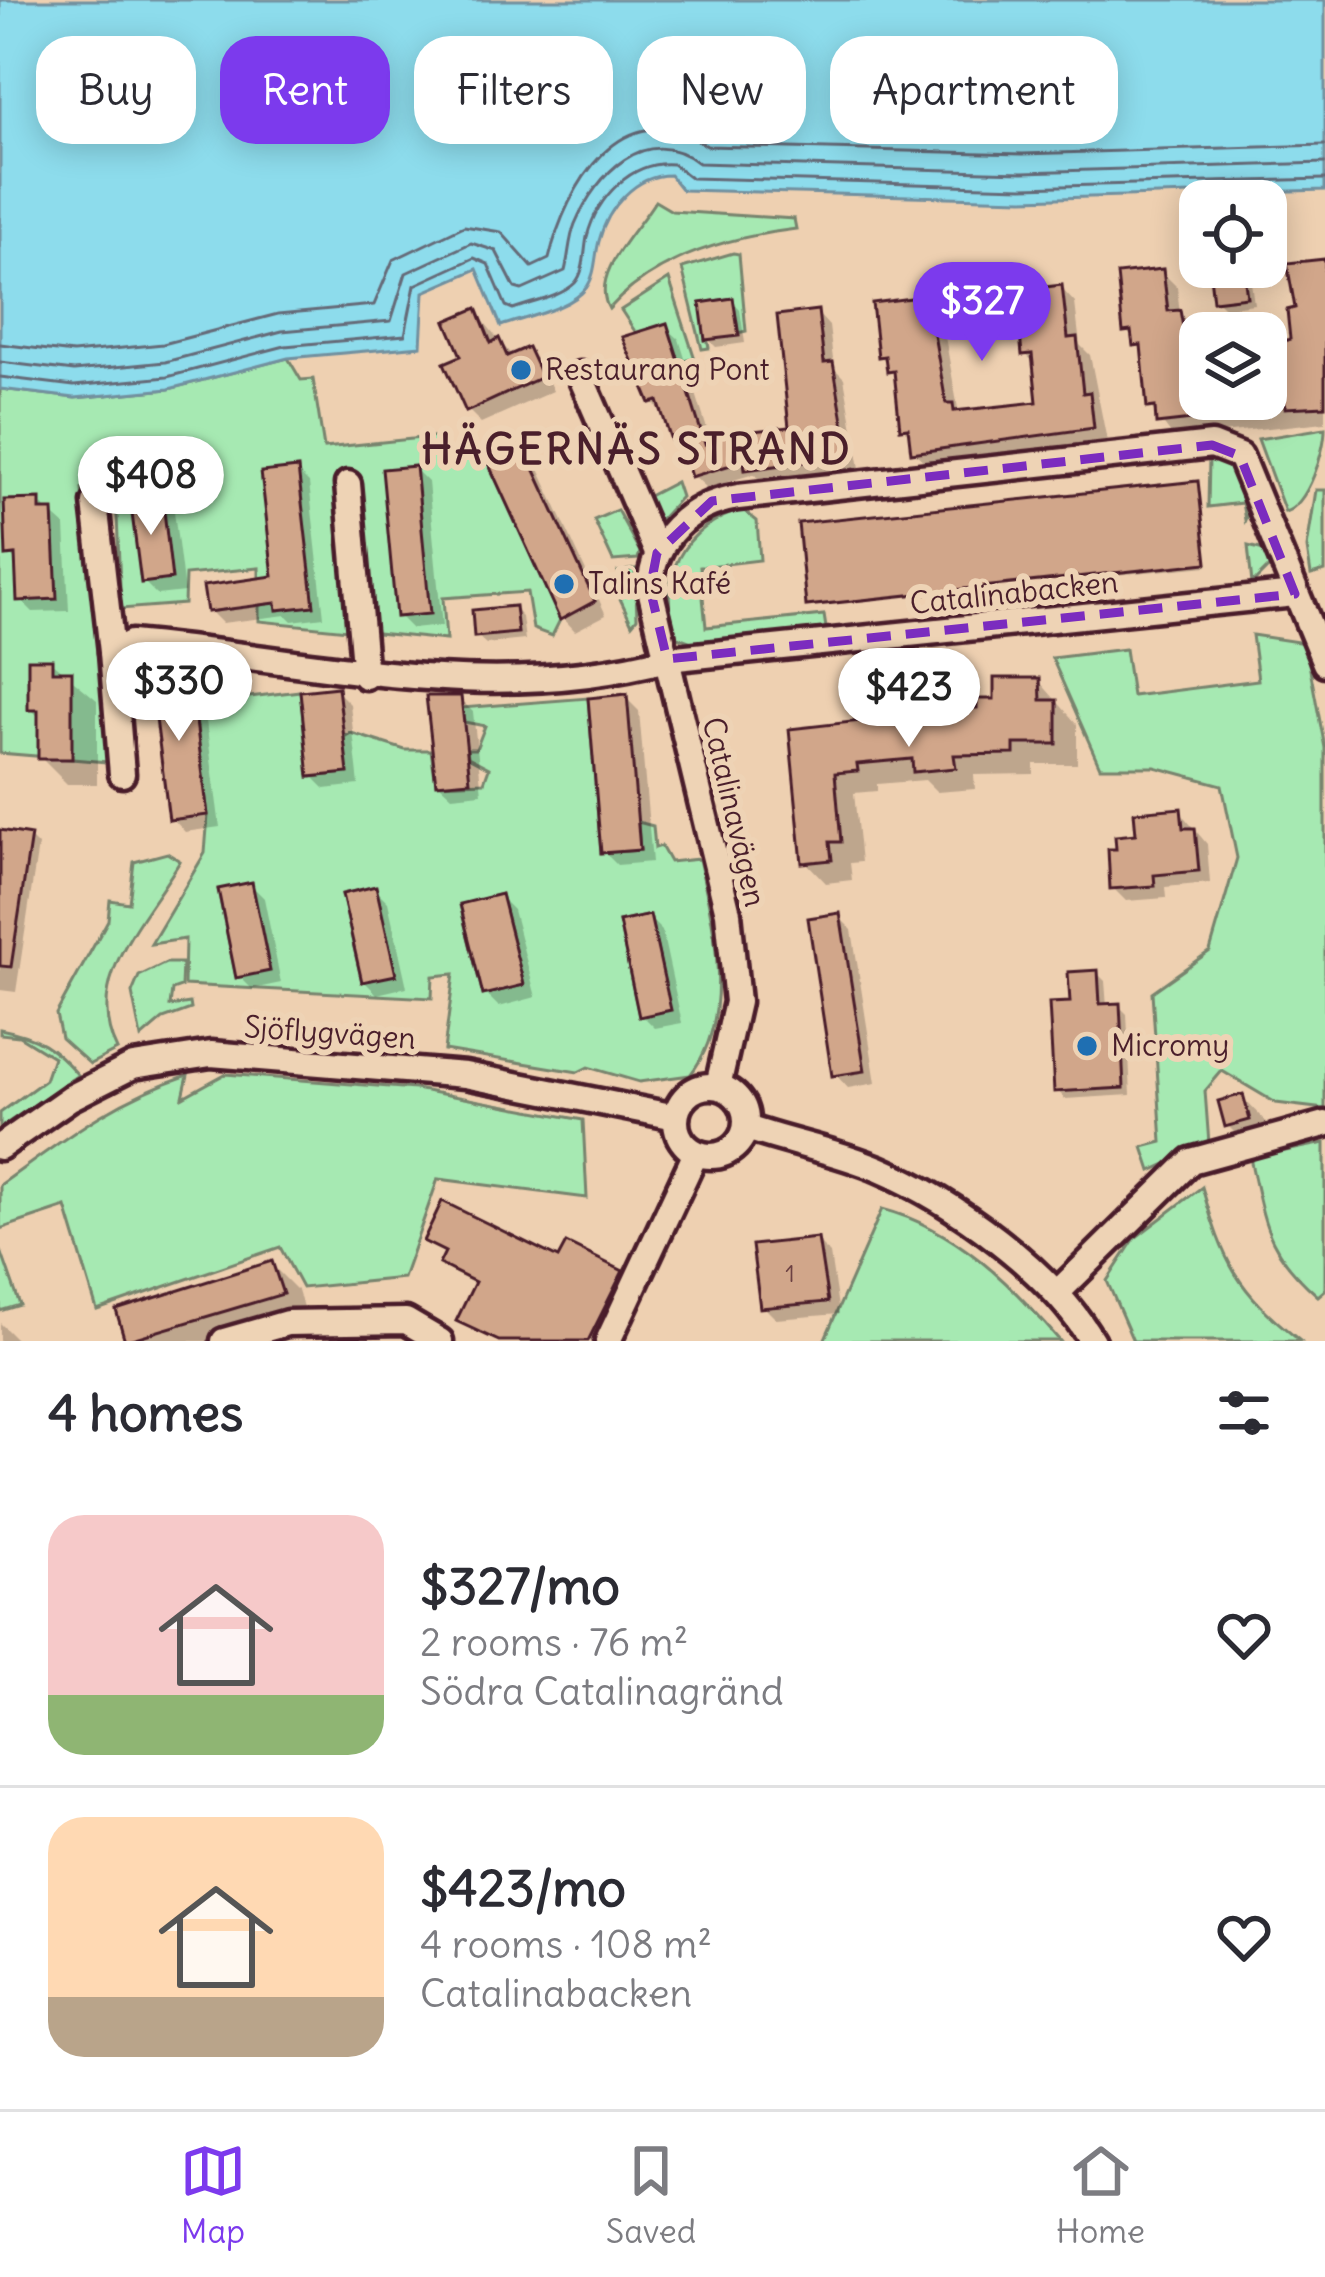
<!DOCTYPE html>
<meta charset="utf-8">
<style>
:root{--surface:#fff;--page:#f7f7f7;--text:#2b2b33;--muted:#7c7c81;--line:#e1e1e2;--accent:#7c3aed}
body{margin:0;font-family:Delius,sans-serif;background:var(--page);color:var(--text);height:100vh;display:flex;flex-direction:column;font-size:45px;white-space:nowrap}
*{box-sizing:border-box;margin:0}
p{font-size:39px;color:var(--muted)}
.icon{flex:none;width:66px;height:66px;fill:none;stroke:currentColor;stroke-width:2;stroke-linecap:round;stroke-linejoin:round}
.map{position:relative;height:1341px;overflow:hidden}
.drawer{display:flex;flex-direction:column;background:var(--surface);flex:1}
.drawer>*{flex:none}
.top-card{position:absolute;left:36px;top:36px;width:1254px;height:108px;display:flex;gap:24px}
.tools{position:absolute;left:1179px;top:180px;display:grid;gap:24px}
.tools a{display:grid;place-items:center;width:108px;height:108px;border-radius:24px;background:var(--surface);box-shadow:0 6px 30px #0003;font-size:60px}
.price{position:absolute;translate:-50% -102px;padding:0 27px;border-radius:42px;background:#fff;color:#222;font-size:39px;line-height:78px;filter:drop-shadow(0 3px 6px #0008)}
.price::after{content:'';position:absolute;left:50%;top:72px;width:36px;height:27px;margin-left:-18px;background:inherit;clip-path:polygon(0 0,100% 0,50% 100%)}
.price.selected{background:var(--accent);color:#fff}
ul{padding:0;list-style:none}
li{display:flex;align-items:center;gap:36px;height:300px;padding:0 48px}
li+li{border-top:3px solid var(--line)}
li span{display:grid;place-items:center;flex:none;width:336px;height:240px;border-radius:36px;color:#555}
li>.icon{margin-inline-start:auto}
span .icon{width:144px;height:144px;fill:#fffc;stroke-width:1}
li b{font-size:51px}
h2{display:flex;justify-content:space-between;align-items:center;height:144px;padding:0 48px;font-size:51px}
.pill{padding:0 42px;border-radius:36px;background:var(--surface);box-shadow:0 6px 30px #0003;font-size:42px;line-height:108px}
.pill.selected{background:var(--accent);color:#fff}
.tab-bar{display:flex;justify-content:space-around;align-items:center;height:168px;border-top:3px solid var(--line);background:var(--surface);font-size:33px;color:var(--muted)}
.tab-bar a{display:grid;justify-items:center;gap:6px}
.tab-bar .selected{color:var(--accent)}
.map>svg:first-child{display:block}
.green{fill:#a6e9b2;stroke:#78846e;stroke-width:3;fill-rule:evenodd}
.water{fill:#8ddcec;stroke:#72909f;stroke-width:3}
.shadow{fill:#0003;fill-rule:evenodd}
.lines{fill:none;stroke-linecap:round;stroke-linejoin:round}
.shore{stroke:#656b78;stroke-width:3}
.building{fill:#d1a68a;stroke:#4a1f2b;stroke-width:3;fill-rule:evenodd}
.street-casing{stroke:#4a1f2b;stroke-width:33}
.street{stroke:#eed3b5;stroke-width:24}
.marked{fill:none;stroke:#7b2cbf;stroke-width:9;stroke-dasharray:24 15;stroke-linejoin:round}
.poi-dot{fill:#1f6fb2;stroke:#eed3b5;stroke-width:4.5}
.labels{text-anchor:middle;stroke-width:12;stroke-linejoin:round;paint-order:stroke}
.number-label{font-size:24px;fill:#6c4143}
.poi-label{font-size:30px;fill:#4a1f2b;stroke:#eed3b5;text-anchor:start}
.street-label{font-size:30px;fill:#4a1f2b;stroke:#eed3b5}
.district-label{font-size:42px;font-weight:bold;letter-spacing:3px;fill:#4a1f2b;stroke:#eed3b5}
</style>
<div class="map">
<svg width="1325" height="1341" viewBox="0 0 1325 1341">
<rect width="100%" height="100%" fill="#eed0b1"/>
<filter id="ink" filterUnits="userSpaceOnUse"><feTurbulence type="fractalNoise" baseFrequency=".00833" numOctaves="2"/><feDisplacementMap in="SourceGraphic" scale="24" xChannelSelector="R" yChannelSelector="G"/><feConvolveMatrix kernelMatrix="1 2 1 2 8 2 1 2 1" color-interpolation-filters="sRGB"/></filter>
<g filter="url(#ink)">
<g class="green">
<path d="M655,201L672,211L794,219L796,229C729,237 655,257 609,309C589,274 637,231 655,201Z"/>
<polygon points="733,253 739,254 746,331 738,333 733,298 701,303 709,348 702,349 682,268"/>
<polygon points="669,279 695,359 693,364 691,359 679,363 636,333 621,310"/>
<polygon points="288,358 301,380 313,379 324,448 440,436 444,451 485,456 560,620 552,636 533,629 527,592 443,598 446,640 259,621 259,568 185,575 184,604 121,609 116,493 82,489 108,762 0,753 0,389 75,398 169,389"/>
<path d="M1325,428C1325,451 1308,505 1285,512L1258,439Z"/>
<path d="M1209,458C1235,462 1242,486 1250,508L1245,520L1242,503L1208,507Z"/>
<polygon points="676,482 681,497 655,525 641,500"/>
<polygon points="1316,490 1325,490 1325,571 1311,575 1307,548"/>
<polygon points="617,510 640,552 638,559 613,561 594,520"/>
<path d="M743,510L757,521L760,560L700,567L706,627L824,615L826,628L697,644L678,637C653,580 684,524 743,510Z"/>
<polygon points="1248,546 1268,551 1270,566 1252,584"/>
<polygon points="635,569 637,618 632,624 615,588 623,583 618,572"/>
<polygon points="1252,635 1305,643 1325,748 1325,1109 1276,1103 1222,1071 1205,1091 1209,1144 1151,1171 1143,1147 1162,1142 1152,992 1210,951 1237,858 1222,785 1155,767 1100,767 1052,658 1125,649 1132,696 1258,680"/>
<path d="M207,664L246,666L249,697L300,691L310,777L347,773L344,737L351,733L405,750H431L436,784L484,782L489,768L468,757L467,749H476L485,726L464,722L461,708L588,698L601,853L640,850L638,822L653,826L655,848L661,846L670,862L699,859C714,925 736,1018 690,1075L639,1082L588,1067L578,1072L444,1050L454,974L433,976L432,998L184,985L185,939L151,944L205,853L208,815L194,703L209,701ZM252,883L236,977L218,890ZM375,886L396,974L362,982L342,894ZM501,894L524,985L483,995L460,905ZM650,915L670,1009L639,1016L619,922Z"/>
<path d="M167,853L180,861C145,920 82,980 117,1050L90,1064L61,1038L56,1014L108,920L110,900L129,903L134,862Z"/>
<polygon points="166,963 182,963 181,987 172,990 170,1006 190,1003 191,1009 163,1019 141,1038 132,993 139,976"/>
<path d="M0,1029C37,1036 54,1047 78,1075L0,1128V1113L45,1080L53,1057L19,1036L0,1034Z"/>
<path d="M225,1074L415,1089L583,1120L587,1198L438,1179L403,1278L302,1288L280,1247L97,1310L66,1207L0,1229V1185C66,1138 111,1101 188,1075L183,1097Z"/>
<path d="M1325,1143V1290L1318,1296C1265,1250 1265,1224 1250,1158Z"/>
<path d="M1202,1187C1224,1264 1236,1289 1300,1341H1133L1107,1281L1135,1238Z"/>
<path d="M882,1209C955,1228 1012,1284 1060,1341H824Z"/>
<polygon points="0,1248 20,1305 0,1311"/>
</g>
<path class="water" d="M0,0H1325V190L1023,199L682,190L670,175C636,175 608,207 599,241C595,255 596,274 587,287C571,309 527,317 501,326L477,269L424,292L421,346L288,358L169,389L75,398L0,389Z"/>
<g class="shadow">
<polygon points="1325,262 1325,422 1174,438 1150,406 1145,354 1126,330 1162,272 1177,287 1180,314 1194,328 1200,399 1266,399 1266,379 1290,376 1298,311"/>
<polygon points="1212,267 1249,267 1254,304 1225,308 1216,299"/>
<path d="M981,274L995,288H1061L1075,303L1080,345L1090,355L1107,441L929,466L914,452L912,437L903,428L897,378L881,356ZM1013,323L1025,354L1036,364L1040,405L959,414L944,331Z"/>
<polygon points="732,301 740,310 745,343 716,347 708,339"/>
<polygon points="476,312 513,357 527,350 540,363 553,391 481,423 468,410 465,357"/>
<polygon points="817,313 829,326 834,368 844,378 860,468 761,481 754,474 707,488 694,476 667,416 652,402 666,327 679,339 712,445 792,430"/>
<polygon points="520,443 533,456 606,615 575,631 563,618"/>
<polygon points="415,469 428,482 442,626 412,629 399,616"/>
<polygon points="297,471 309,483 324,617 292,621 286,615 222,623 210,611 276,579"/>
<polygon points="1196,484 1208,566 809,604"/>
<polygon points="161,498 174,511 184,592 157,595 144,582"/>
<polygon points="38,502 65,526 69,611 33,612 20,599 19,564 9,554"/>
<polygon points="514,609 522,617 525,640 486,644 477,636"/>
<polygon points="51,662 97,700 97,784 67,784 41,758 41,719 31,709"/>
<polygon points="188,670 201,683 220,827 185,832 172,818"/>
<polygon points="1039,681 1077,724 1077,764 1034,764 1034,774 974,775 975,789 937,792 925,780 877,784 877,791 854,793 861,862 850,863 852,880 826,883 805,861 793,732 980,711"/>
<polygon points="337,691 350,704 359,785 325,789 312,776"/>
<polygon points="626,698 639,711 652,862 617,865 604,852"/>
<polygon points="460,699 473,712 482,793 452,796 438,783"/>
<polygon points="1180,812 1207,844 1210,883 1165,887 1166,898 1126,901 1113,888 1139,837"/>
<polygon points="0,833 30,838 38,846 16,992 0,990"/>
<polygon points="251,885 264,898 281,983 252,989 239,976"/>
<polygon points="375,889 388,902 407,987 377,994 364,981"/>
<polygon points="500,897 513,910 536,997 499,1007 486,994"/>
<polygon points="839,917 852,930 876,1083 848,1088 835,1074"/>
<polygon points="649,918 662,931 682,1023 655,1028 642,1015"/>
<polygon points="1097,973 1105,981 1107,1007 1119,1006 1127,1014 1131,1095 1065,1099 1057,1090 1073,1005"/>
<polygon points="1242,1097 1268,1124 1275,1146 1254,1152 1227,1125"/>
<polygon points="426,1241 621,1273 629,1281 600,1341 495,1341 460,1321 477,1285 451,1272 442,1264 447,1255"/>
<polygon points="817,1241 830,1254 839,1314 776,1319 763,1306"/>
<polygon points="271,1264 298,1291 307,1320 241,1341 129,1341 120,1312"/>
<polygon points="0,1323 18,1341 0,1341"/>
</g>
<g class="lines">
<g class="shore">
<path d="M0,344L73,353L163,344L278,314L374,305L393,260L464,226L501,232L532,267L549,259C566,187 622,89 707,146L1023,154L1325,145"/>
<path d="M0,362L74,371L165,362L282,331L391,321L406,273L471,243L496,251L515,288L522,290L565,271C569,256 569,239 575,224C596,174 646,122 698,163L1023,172L1325,163"/>
<path d="M0,377L74,386L167,377L285,346L405,335L415,285L474,258L488,264L506,306L513,309C532,302 561,297 575,283C585,272 584,252 587,237C597,197 632,160 673,164L691,178L1023,187L1325,179"/>
</g>
</g>
<g class="building">
<polygon points="1325,259 1325,406 1285,408 1282,342 1290,339 1287,310 1295,308 1287,263"/>
<polygon points="1209,267 1243,267 1247,297 1213,301"/>
<polygon points="1163,269 1168,311 1180,310 1192,378 1200,377 1200,399 1271,399 1272,411 1156,424 1155,407 1147,408 1141,345 1133,346 1131,331 1123,332 1117,274"/>
<path d="M983,271L984,286L1028,281L1029,289L1062,285L1068,338L1077,337L1083,393L1090,392L1094,428L911,453L908,428L900,429L894,371L887,372L885,356L878,357L872,303L950,293L948,275ZM1008,308L1011,334L1020,333L1022,355L1032,354L1037,402L954,411L953,403H946L931,317Z"/>
<polygon points="733,298 739,336 705,340 700,303"/>
<polygon points="477,308 491,343 499,338 507,356 528,347 542,377 466,412 444,363 461,356 446,321"/>
<polygon points="818,310 824,363 833,362 849,456 745,470 744,461 691,477 679,437 671,440 658,401 650,403 622,337 667,323 705,444 719,441 718,435 789,427 777,315"/>
<polygon points="521,440 595,601 560,620 485,456"/>
<polygon points="416,466 430,614 396,617 382,469"/>
<polygon points="298,468 314,606 277,610 276,603 207,612 203,586 273,576 261,472"/>
<polygon points="1198,481 1207,563 806,606 798,523"/>
<polygon points="162,494 172,579 141,583 130,498"/>
<polygon points="40,499 40,510 53,510 57,599 17,601 15,555 6,556 4,500"/>
<polygon points="515,606 518,633 474,637 472,610"/>
<polygon points="28,659 52,659 52,671 72,671 72,759 38,759 38,710 28,710"/>
<polygon points="189,667 208,815 169,820 150,672"/>
<polygon points="994,678 1040,678 1041,700 1057,700 1057,744 1014,744 1014,754 954,755 956,768 913,772 912,759 857,764 858,771 835,773 841,842 830,842 832,860 802,863 789,729 977,708 977,699 994,699"/>
<polygon points="338,687 348,773 309,777 300,691"/>
<polygon points="627,694 640,850 601,853 588,698"/>
<polygon points="426,696 461,696 470,781 436,784"/>
<polygon points="1181,808 1183,828 1195,828 1199,871 1154,875 1155,886 1110,889 1108,849 1116,849 1115,836 1136,834 1134,812"/>
<polygon points="0,830 31,835 11,967 0,966"/>
<polygon points="252,882 270,971 236,978 218,889"/>
<polygon points="376,886 396,975 362,982 342,894"/>
<polygon points="501,894 524,985 483,995 460,904"/>
<polygon points="840,913 865,1071 832,1076 808,918"/>
<polygon points="650,915 671,1010 639,1017 619,922"/>
<polygon points="1098,970 1100,1004 1120,1003 1124,1088 1054,1092 1049,1003 1070,1002 1068,972"/>
<polygon points="1243,1094 1250,1120 1225,1127 1218,1101"/>
<polygon points="442,1201 558,1258 566,1243 623,1271 588,1341 499,1341 456,1321 475,1282 439,1264 445,1252 423,1241"/>
<polygon points="818,1238 828,1302 760,1308 752,1245"/>
<polygon points="272,1261 283,1294 125,1341 116,1310"/>
</g>
<g class="lines">
<defs>
<g id="street">
<polyline points="580,375 657,553"/>
<polyline points="348,484 365,676"/>
<polyline points="95,503 112,652"/>
<path d="M122,774L112,652L131,643C310,659 487,707 667,659L1295,594"/>
<circle cx="711" cy="1121" r="35"/>
<path d="M718,1086L737,1002L728,913L650,589C653,538 688,505 738,497L1212,445L1240,456L1325,663"/>
<path d="M747,1128C790,1143 837,1151 879,1169C954,1201 1051,1271 1092,1341"/>
<polyline points="0,1147 70,1098 133,1066 211,1054 465,1075 676,1117"/>
<polyline points="1058,1292 1191,1161 1325,1124"/>
<polyline points="224,1341 287,1323 406,1321 440,1341"/>
<polyline points="608,1341 696,1153"/>
</g>
</defs>
<use href="#street" class="street-casing"/>
<use href="#street" class="street"/>
</g>
</g>
<path class="marked" d="M1212,445L1240,456L1295,594L667,659L650,589L657,553L712,501Z"/>
<g class="poi-dot">
<circle cx="521" cy="370" r="12"/>
<circle cx="564" cy="584" r="12"/>
<circle cx="1087" cy="1046" r="12"/>
</g>
<g class="labels">
<g class="number-label">
<text x="790" y="1282">1</text>
</g>
<g class="poi-label">
<text x="545" y="380">Restaurang Pont</text>
<text x="588" y="594">Talins Kafé</text>
<text x="1111" y="1056">Micromy</text>
</g>
<g class="street-label">
<text transform="translate(1014 593) rotate(-6)" y="10">Catalinabacken</text>
<text transform="translate(734 812) rotate(77)" y="10">Catalinavägen</text>
<text transform="translate(330 1033) rotate(4)" y="10">Sjöflygvägen</text>
</g>
<g class="district-label">
<text x="637" y="464">HÄGERNÄS STRAND</text>
</g>
</g>
</svg>
<div class="tools">
<a><svg class="icon" aria-label="locate" viewBox="0 0 24 24"><circle cx="12" cy="12" r="6"/><path d="M12 2v4M12 18v4M2 12h4M18 12h4"/></svg></a>
<a><svg class="icon" aria-label="layers" viewBox="0 0 24 24"><path d="M12 4l9 5-9 5-9-5zM3 14l9 5 9-5"/></svg></a>
</div>
<b class="price selected" style="left:982px;top:364px">$327</b>
<b class="price" style="left:151px;top:538px">$408</b>
<b class="price" style="left:179px;top:744px">$330</b>
<b class="price" style="left:909px;top:750px">$423</b>
<div class="top-card">
<a class="pill">Buy</a>
<a class="pill selected">Rent</a>
<a class="pill">Filters</a>
<a class="pill">New</a>
<a class="pill">Apartment</a>
</div>
</div>
<section class="drawer">
<h2>4 homes<svg class="icon" aria-label="filters" viewBox="0 0 24 24"><path d="M4 7h16M4 17h16"/><circle cx="9" cy="7" r="2"/><circle cx="15" cy="17" r="2"/></svg></h2>
<ul>
<li><span style="background:linear-gradient(#f6c9c9 75%,#8fb573 0)"><svg class="icon" aria-label="home" viewBox="0 0 24 24"><path d="M3 11l9-7 9 7M6 9v11h12V9"/></svg></span><div><b>$327/mo</b><p>2 rooms · 76 m²</p><p>Södra Catalinagränd</p></div><svg class="icon" aria-label="heart" viewBox="0 0 24 24"><path d="M12 20l-8-8c-3-5 5-10 8-4 3-6 11-1 8 4z"/></svg></li>
<li><span style="background:linear-gradient(#ffd9b3 75%,#b9a48a 0)"><svg class="icon" aria-label="home" viewBox="0 0 24 24"><path d="M3 11l9-7 9 7M6 9v11h12V9"/></svg></span><div><b>$423/mo</b><p>4 rooms · 108 m²</p><p>Catalinabacken</p></div><svg class="icon" aria-label="heart" viewBox="0 0 24 24"><path d="M12 20l-8-8c-3-5 5-10 8-4 3-6 11-1 8 4z"/></svg></li>
</ul>
</section>
<nav class="tab-bar">
<a class="selected"><svg class="icon" aria-label="map" viewBox="0 0 24 24"><path d="M3 6l6-2 6 2 6-2v14l-6 2-6-2-6 2zM9 4v14M15 6v14"/></svg>Map</a>
<a><svg class="icon" aria-label="saved" viewBox="0 0 24 24"><path d="M7 4h10v16l-5-4-5 4z"/></svg>Saved</a>
<a><svg class="icon" aria-label="home" viewBox="0 0 24 24"><path d="M3 11l9-7 9 7M6 9v11h12V9"/></svg>Home</a>
</nav>
